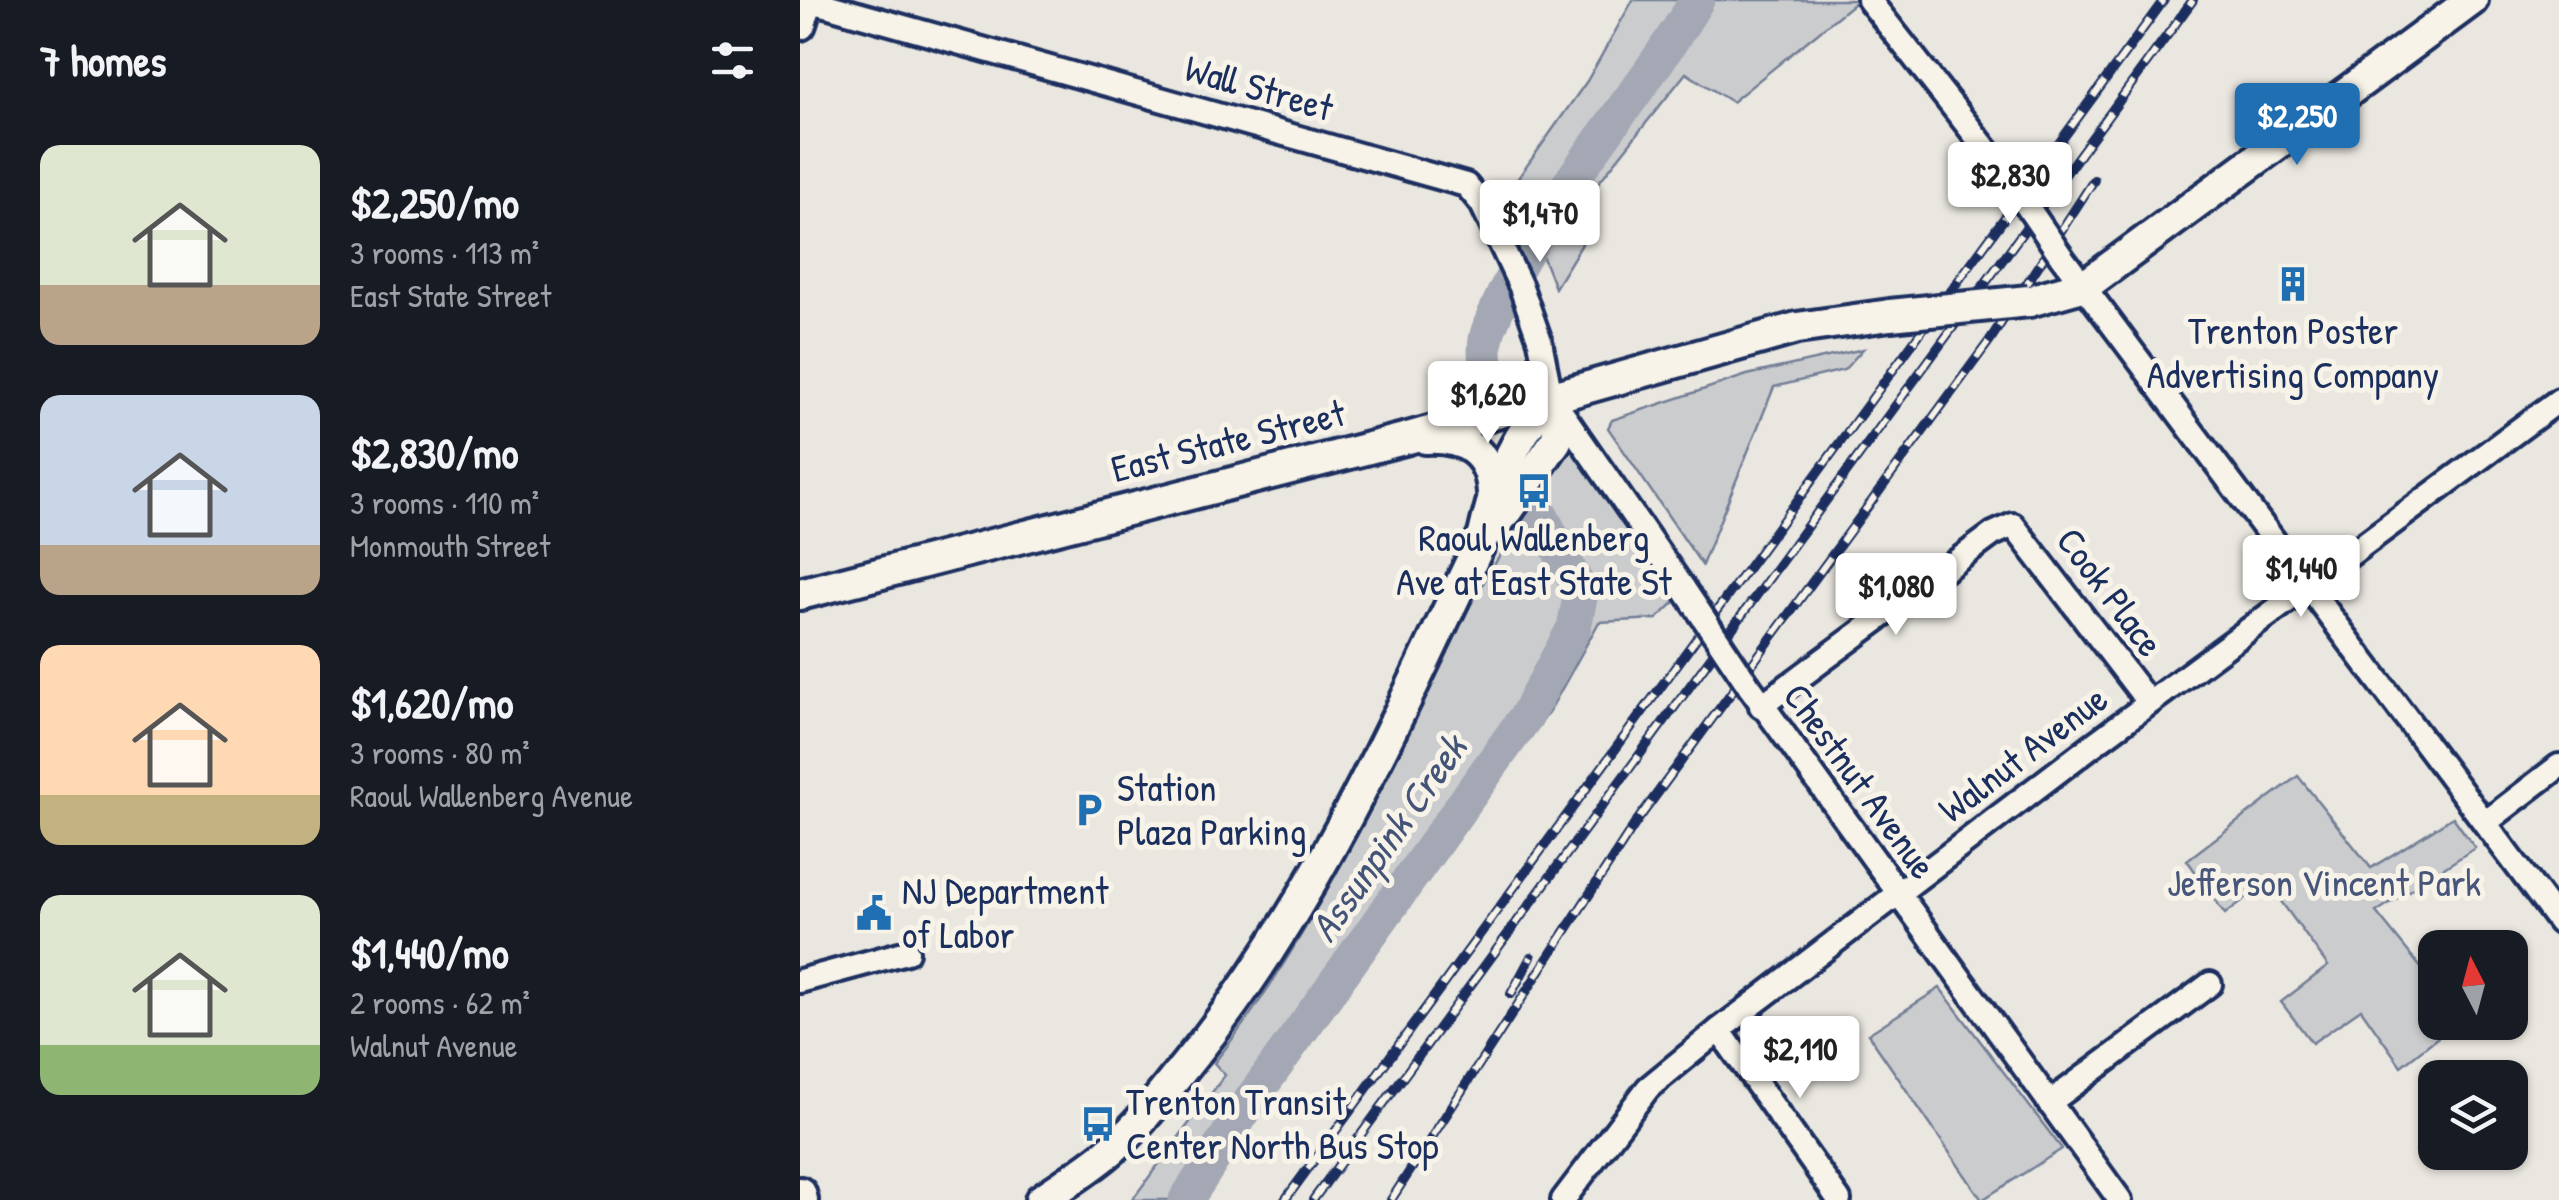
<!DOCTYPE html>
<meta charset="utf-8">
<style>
:root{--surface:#171b24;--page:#242831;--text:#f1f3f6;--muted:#9ea1a6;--accent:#1f6fb2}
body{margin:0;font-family:"Patrick Hand",sans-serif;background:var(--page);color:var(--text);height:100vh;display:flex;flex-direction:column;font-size:38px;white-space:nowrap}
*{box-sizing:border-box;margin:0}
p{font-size:32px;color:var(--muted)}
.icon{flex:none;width:55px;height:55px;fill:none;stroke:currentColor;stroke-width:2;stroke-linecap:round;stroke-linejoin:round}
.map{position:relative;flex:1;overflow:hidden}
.panel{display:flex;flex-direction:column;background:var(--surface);width:800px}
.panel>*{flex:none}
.needle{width:65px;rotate:354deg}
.tools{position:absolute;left:1618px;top:930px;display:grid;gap:20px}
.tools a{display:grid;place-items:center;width:110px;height:110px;border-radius:20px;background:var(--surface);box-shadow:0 2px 8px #0004;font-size:50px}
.price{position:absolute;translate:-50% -85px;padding:0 22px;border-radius:10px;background:#fff;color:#222;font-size:32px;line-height:65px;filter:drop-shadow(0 2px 5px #0008)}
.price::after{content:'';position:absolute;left:50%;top:60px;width:30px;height:22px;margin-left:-15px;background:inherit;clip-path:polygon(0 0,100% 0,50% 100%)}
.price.active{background:var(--accent);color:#fff}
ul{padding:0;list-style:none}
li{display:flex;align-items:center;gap:30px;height:250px;padding:0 40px}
li span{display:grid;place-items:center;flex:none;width:280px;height:200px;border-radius:20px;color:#555}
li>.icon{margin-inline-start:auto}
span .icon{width:120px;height:120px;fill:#fffc;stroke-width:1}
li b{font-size:42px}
h2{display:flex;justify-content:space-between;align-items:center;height:120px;padding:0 40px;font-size:42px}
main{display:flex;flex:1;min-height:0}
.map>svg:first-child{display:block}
.green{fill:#cbcccd;stroke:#737e96;stroke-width:2.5}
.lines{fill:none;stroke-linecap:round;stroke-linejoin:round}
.river{stroke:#a3a8b4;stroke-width:35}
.minor-casing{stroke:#1b2f5e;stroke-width:30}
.tertiary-casing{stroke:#1b2f5e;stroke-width:38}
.minor{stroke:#f7f3e8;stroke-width:22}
.tertiary{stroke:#f7f3e8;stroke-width:30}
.rail-casing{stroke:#1b2f5e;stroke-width:10}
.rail{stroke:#f7f3e8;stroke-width:6;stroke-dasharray:19;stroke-linecap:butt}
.minor-bridge-casing{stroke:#1b2f5e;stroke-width:30;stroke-linecap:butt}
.tertiary-bridge-casing{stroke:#1b2f5e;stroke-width:38;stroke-linecap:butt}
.minor-bridge{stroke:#f7f3e8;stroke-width:22}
.tertiary-bridge{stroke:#f7f3e8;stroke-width:30}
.labels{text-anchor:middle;stroke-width:10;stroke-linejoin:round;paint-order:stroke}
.street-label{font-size:38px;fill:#1b2f5e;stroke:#f7f3e8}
.poi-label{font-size:38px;fill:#1b2f5e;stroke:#f7f3e8;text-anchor:start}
.park-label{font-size:38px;fill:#47567a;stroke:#f7f3e8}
.water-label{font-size:40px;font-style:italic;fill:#445378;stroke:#f7f3e8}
</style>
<main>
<section class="panel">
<h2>7 homes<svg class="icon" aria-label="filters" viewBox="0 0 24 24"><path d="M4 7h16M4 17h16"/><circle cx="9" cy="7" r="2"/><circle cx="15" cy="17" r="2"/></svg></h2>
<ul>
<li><span style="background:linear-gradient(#dfe7d0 70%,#b9a48a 0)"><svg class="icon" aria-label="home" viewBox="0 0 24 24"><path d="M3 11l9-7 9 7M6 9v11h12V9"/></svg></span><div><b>$2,250/mo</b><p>3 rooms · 113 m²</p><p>East State Street</p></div></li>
<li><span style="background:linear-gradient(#c9d6e8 75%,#b9a48a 0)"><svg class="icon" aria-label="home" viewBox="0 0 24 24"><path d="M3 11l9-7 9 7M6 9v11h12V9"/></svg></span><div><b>$2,830/mo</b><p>3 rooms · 110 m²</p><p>Monmouth Street</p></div></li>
<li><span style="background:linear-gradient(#ffd9b3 75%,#c2b280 0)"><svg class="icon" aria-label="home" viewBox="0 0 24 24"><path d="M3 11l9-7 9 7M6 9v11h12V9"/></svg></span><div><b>$1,620/mo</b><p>3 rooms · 80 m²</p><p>Raoul Wallenberg Avenue</p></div></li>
<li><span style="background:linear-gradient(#dfe7d0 75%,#8fb573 0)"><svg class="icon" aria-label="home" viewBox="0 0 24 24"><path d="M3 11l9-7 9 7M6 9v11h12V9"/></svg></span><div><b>$1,440/mo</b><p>2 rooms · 62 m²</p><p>Walnut Avenue</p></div></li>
</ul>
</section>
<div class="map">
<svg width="1759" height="1200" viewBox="0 0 1759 1200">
<rect width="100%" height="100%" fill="#eae7e0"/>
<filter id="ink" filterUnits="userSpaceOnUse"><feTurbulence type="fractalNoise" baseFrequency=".01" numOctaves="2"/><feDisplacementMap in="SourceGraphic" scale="20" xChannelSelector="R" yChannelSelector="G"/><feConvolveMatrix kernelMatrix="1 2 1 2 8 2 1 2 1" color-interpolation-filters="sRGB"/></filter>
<g filter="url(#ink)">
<g class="green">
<polygon points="833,0 1058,0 932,102 886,73 772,216 782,244 755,288 714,184 787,81"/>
<polygon points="1063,349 1044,370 974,387 902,565 808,428 812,420 947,375"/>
<path d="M770,437L880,597L857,619L799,622L749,712L435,1141L399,1200H332L425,1075L414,1063C524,925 589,761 670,606C701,548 742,496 770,437Z"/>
<polygon points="1498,776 1571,868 1653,817 1675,848 1576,912 1635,985 1635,1022 1656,1023 1601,1066 1561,1009 1512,1043 1481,1002 1528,966 1467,882 1425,914 1387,860"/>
<polygon points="1140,988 1262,1149 1182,1200 1068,1034"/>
</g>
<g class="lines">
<g class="river">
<path d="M690,378C684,361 683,343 690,326C737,206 832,109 897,0"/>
<polyline points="386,1200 449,1103 727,715 774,628 781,592 736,506"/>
</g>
<defs>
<g id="minor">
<polyline points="8,0 666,185 682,204 721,287 740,341 751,397 884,589"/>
<polyline points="1069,0 1201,168"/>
<polyline points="1261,256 1759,922"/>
<polyline points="949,686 1320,1200"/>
<polyline points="961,706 1193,534 1213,525 1349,703"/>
<polyline points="1685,823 1759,766"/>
<polyline points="0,981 107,952"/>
<polyline points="919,1030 1039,1200"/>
<polyline points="1249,1103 1410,984"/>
<polyline points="763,1200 848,1088 919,1030 1290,747 1759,400"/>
</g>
<g id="tertiary">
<polyline points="0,24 7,0"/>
<polyline points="1229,301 1286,285 1672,0"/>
<path d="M626,438C664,436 691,452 693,493"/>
<polyline points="686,533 708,510 756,441 759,428 751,397"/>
<polyline points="0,594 608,438 997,328 1090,315"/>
<polyline points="0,1193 2,1200"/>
<path d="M241,1200C262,1186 284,1172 304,1156C335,1131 360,1097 385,1066C518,904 594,722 684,535C695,484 714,436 751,397"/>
</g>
</defs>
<use href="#minor" class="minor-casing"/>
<use href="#tertiary" class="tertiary-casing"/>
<use href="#minor" class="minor"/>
<use href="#tertiary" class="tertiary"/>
<defs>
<g id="rail">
<polyline points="711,994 731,957"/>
<polyline points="485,1200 1364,0"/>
<polyline points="513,1200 1393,0"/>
<polyline points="591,1200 837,821 1190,340 1294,180"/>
</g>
</defs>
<use href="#rail" class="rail-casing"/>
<use href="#rail" class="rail"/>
<defs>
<g id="minor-bridge">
<polyline points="1201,168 1261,256"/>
<polyline points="884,589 949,686"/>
</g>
<polyline id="tertiary-bridge" points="1090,315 1229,301"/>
</defs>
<use href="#minor-bridge" class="minor-bridge-casing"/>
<use href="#tertiary-bridge" class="tertiary-bridge-casing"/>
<use href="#minor-bridge" class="minor-bridge"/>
<use href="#tertiary-bridge" class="tertiary-bridge"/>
</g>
</g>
<defs>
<symbol id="building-bare" viewBox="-9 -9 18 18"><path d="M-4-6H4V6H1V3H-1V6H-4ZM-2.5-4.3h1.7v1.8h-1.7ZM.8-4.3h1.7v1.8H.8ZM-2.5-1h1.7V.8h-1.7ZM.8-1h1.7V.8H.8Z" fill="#1f6fb2" stroke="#f7f3e8" stroke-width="2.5" paint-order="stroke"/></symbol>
<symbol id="bus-bare" viewBox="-9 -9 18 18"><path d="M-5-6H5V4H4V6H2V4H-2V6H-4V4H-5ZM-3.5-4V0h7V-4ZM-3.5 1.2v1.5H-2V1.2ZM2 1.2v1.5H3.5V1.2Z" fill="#1f6fb2" stroke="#f7f3e8" stroke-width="2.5" paint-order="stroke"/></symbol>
<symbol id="parking-bare" viewBox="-9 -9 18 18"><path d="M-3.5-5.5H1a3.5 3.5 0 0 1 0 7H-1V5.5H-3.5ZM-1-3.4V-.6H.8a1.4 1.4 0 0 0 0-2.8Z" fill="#1f6fb2" stroke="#f7f3e8" stroke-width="2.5" paint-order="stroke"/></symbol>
<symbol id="civic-bare" viewBox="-9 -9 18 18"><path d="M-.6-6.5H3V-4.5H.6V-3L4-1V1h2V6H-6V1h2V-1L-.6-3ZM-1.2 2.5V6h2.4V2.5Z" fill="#1f6fb2" stroke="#f7f3e8" stroke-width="2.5" paint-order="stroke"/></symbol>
</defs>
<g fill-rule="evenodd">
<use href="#building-bare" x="1468" y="259" width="50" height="50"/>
<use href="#bus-bare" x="709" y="466" width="50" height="50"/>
<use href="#parking-bare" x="264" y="785" width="50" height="50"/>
<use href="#civic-bare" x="49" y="888" width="50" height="50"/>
<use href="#bus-bare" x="273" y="1099" width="50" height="50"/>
</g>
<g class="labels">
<g class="street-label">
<text transform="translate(459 88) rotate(16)" y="13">Wall Street</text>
<text transform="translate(428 441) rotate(-14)" y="13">East State Street</text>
<text transform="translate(1310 592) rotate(53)" y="13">Cook Place</text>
<text transform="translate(1223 754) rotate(-37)" y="13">Walnut Avenue</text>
<text transform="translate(1060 781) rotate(54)" y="13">Chestnut Avenue</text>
</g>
<g class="poi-label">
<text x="1493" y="344" text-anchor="middle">Trenton Poster<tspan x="1493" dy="44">Advertising Company</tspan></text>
<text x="734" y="551" text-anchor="middle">Raoul Wallenberg<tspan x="734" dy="44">Ave at East State St</tspan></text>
<text x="317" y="801">Station<tspan x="317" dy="44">Plaza Parking</tspan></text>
<text x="102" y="904">NJ Department<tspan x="102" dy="44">of Labor</tspan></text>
<text x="326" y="1115">Trenton Transit<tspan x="326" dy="44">Center North Bus Stop</tspan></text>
</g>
<g class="park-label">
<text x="1524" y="896">Jefferson Vincent Park</text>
</g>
<g class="water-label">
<text transform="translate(588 838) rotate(-55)" y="14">Assunpink Creek</text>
</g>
</g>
</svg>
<div class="tools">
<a><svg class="needle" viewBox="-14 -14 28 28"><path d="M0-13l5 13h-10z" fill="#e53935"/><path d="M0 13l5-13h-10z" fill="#9ea1a6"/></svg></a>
<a><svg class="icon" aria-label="layers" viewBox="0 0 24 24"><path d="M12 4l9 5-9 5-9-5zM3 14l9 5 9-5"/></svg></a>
</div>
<b class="price active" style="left:1497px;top:168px">$2,250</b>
<b class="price" style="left:1210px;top:227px">$2,830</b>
<b class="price" style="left:740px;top:265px">$1,470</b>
<b class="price" style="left:688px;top:446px">$1,620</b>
<b class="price" style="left:1501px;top:620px">$1,440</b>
<b class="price" style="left:1096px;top:638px">$1,080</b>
<b class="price" style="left:1000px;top:1101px">$2,110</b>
</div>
</main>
